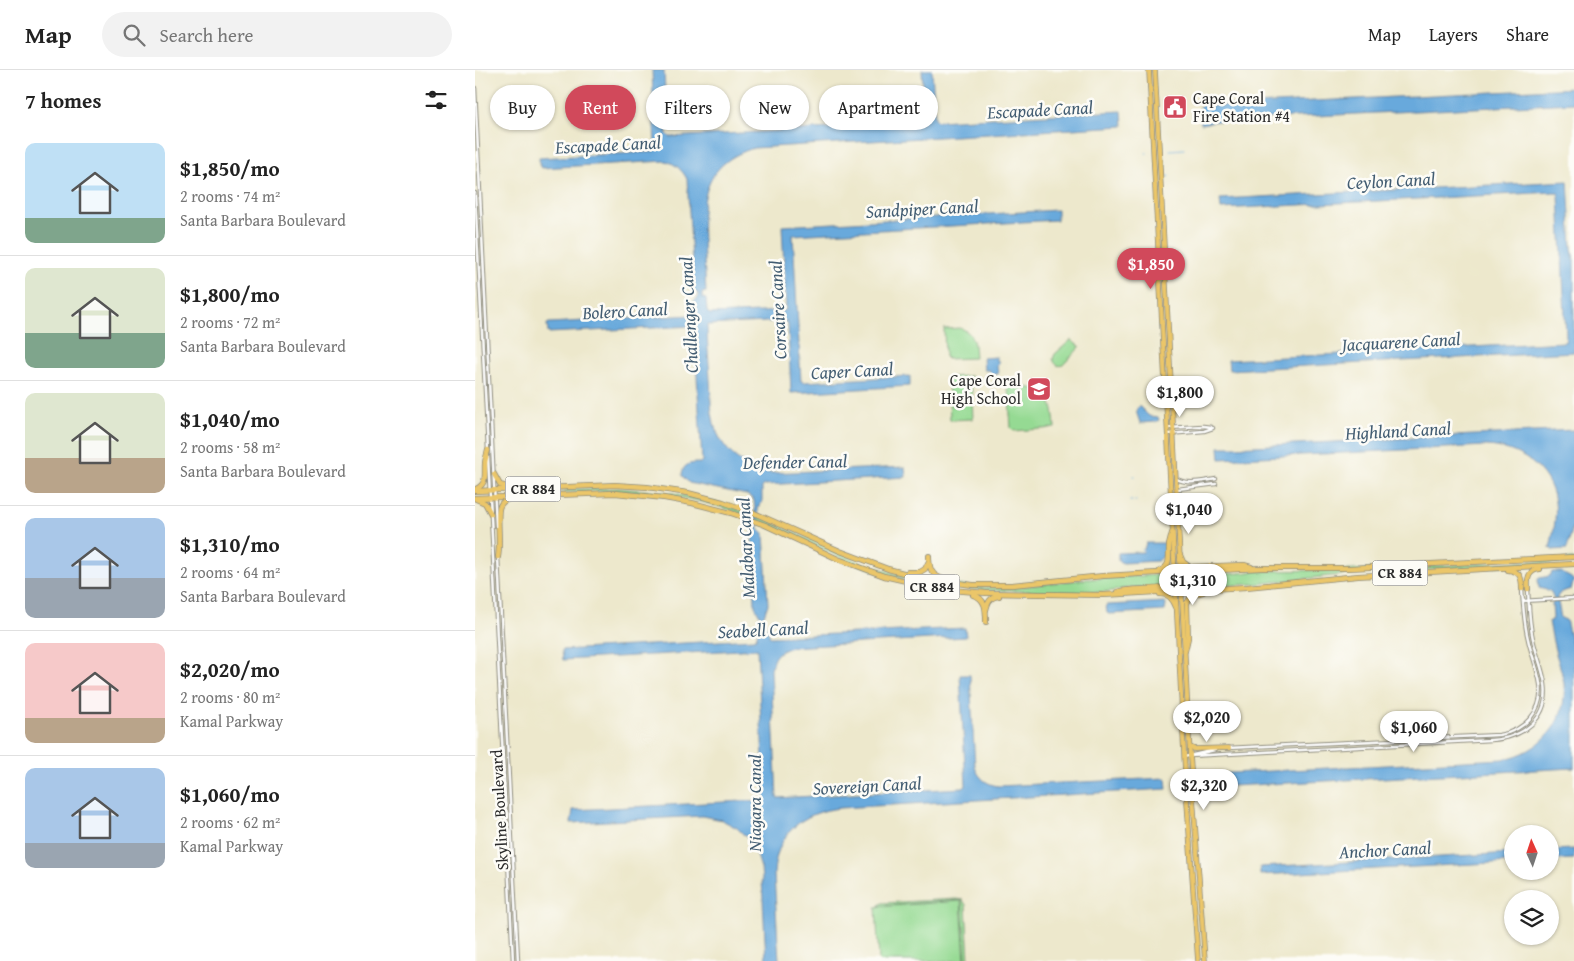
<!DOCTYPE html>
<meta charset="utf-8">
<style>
:root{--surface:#fff;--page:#f2f2f2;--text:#222;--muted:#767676;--line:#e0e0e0;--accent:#d1495b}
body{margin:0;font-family:"Gentium Book Plus",serif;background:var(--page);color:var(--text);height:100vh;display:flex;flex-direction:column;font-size:19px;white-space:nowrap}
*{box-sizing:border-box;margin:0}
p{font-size:16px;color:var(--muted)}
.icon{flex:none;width:28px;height:28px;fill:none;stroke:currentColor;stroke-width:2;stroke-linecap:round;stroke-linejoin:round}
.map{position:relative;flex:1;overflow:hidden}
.side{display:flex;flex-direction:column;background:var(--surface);width:475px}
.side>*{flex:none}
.guide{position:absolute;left:15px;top:15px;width:475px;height:45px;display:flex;gap:10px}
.needle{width:32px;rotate:357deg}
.buttons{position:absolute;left:1029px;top:755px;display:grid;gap:10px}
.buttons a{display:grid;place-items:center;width:55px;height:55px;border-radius:50%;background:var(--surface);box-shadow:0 1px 4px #0004;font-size:25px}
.price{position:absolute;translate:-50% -42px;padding:0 11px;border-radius:18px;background:#fff;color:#222;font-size:16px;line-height:32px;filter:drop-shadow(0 1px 2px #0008)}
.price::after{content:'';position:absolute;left:50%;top:30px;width:15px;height:11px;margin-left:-8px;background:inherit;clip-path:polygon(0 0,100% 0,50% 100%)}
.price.selected{background:var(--accent);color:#fff}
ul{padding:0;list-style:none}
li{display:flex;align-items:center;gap:15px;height:125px;padding:0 25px}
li+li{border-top:1px solid var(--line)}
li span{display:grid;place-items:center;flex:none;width:140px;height:100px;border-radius:10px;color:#555}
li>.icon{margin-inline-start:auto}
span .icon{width:60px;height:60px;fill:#fffc;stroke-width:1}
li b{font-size:21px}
h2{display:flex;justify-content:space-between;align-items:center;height:60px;padding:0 25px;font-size:21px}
.tag{padding:0 18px;border-radius:22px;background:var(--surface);box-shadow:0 1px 4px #0004;font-size:18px;line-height:45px}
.tag.selected{background:var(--accent);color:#fff}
header{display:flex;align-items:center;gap:30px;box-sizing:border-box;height:70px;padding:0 25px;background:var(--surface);border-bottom:1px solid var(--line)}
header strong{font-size:24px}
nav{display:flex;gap:28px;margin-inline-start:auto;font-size:18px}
.search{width:350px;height:45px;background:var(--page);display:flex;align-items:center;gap:12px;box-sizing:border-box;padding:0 18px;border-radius:28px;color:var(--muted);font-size:19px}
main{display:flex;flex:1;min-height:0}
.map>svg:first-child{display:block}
.green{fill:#95da93;stroke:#60825f}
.water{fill:#68a9dc;stroke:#4a6a84}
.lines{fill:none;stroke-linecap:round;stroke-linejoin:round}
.stream{stroke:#68a9dc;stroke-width:1}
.minor-casing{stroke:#8c8a7c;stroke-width:4.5}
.major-casing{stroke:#8c8a7c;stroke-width:5.5}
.highway-casing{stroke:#8c8a7c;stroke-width:6}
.minor{stroke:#fff;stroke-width:2.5}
.major{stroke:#ebc669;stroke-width:4}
.highway{stroke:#ebc669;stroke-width:4.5}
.labels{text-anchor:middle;stroke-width:5;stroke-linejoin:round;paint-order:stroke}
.shield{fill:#fdfcf7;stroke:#6a6a68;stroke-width:1}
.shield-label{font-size:15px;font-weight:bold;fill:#2b2b2b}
.poi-label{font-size:16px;fill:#2b2b2b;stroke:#fdfcf7;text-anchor:start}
.street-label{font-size:16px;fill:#2b2b2b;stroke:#fdfcf7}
.water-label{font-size:18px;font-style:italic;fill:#435d72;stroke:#fdfcf7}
</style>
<header>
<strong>Map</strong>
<div class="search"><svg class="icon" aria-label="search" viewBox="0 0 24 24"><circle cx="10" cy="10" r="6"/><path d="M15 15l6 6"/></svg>Search here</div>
<nav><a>Map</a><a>Layers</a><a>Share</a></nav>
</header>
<main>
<section class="side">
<h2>7 homes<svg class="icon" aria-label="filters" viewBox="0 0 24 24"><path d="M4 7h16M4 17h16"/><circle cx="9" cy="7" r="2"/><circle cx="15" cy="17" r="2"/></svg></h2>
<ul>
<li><span style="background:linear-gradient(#bfe0f5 75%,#7fa58c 0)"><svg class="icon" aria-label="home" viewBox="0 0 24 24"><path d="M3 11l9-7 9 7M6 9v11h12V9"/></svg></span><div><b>$1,850/mo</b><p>2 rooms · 74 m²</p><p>Santa Barbara Boulevard</p></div></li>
<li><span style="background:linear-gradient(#dfe7d0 65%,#7fa58c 0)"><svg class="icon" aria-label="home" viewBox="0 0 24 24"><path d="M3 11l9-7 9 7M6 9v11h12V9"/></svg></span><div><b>$1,800/mo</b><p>2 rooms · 72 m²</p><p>Santa Barbara Boulevard</p></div></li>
<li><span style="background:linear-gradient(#dfe7d0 65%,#b9a48a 0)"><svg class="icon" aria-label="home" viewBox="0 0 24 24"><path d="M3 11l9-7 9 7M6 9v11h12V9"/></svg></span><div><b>$1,040/mo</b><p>2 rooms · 58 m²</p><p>Santa Barbara Boulevard</p></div></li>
<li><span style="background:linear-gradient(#a9c7e8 60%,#9aa5b1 0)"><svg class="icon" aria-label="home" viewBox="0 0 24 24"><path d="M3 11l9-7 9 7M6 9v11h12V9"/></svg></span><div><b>$1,310/mo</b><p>2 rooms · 64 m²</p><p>Santa Barbara Boulevard</p></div></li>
<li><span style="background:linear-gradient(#f6c9c9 75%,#b9a48a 0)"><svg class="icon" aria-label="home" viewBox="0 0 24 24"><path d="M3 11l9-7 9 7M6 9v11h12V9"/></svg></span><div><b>$2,020/mo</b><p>2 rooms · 80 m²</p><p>Kamal Parkway</p></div></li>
<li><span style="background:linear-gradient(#a9c7e8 75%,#9aa5b1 0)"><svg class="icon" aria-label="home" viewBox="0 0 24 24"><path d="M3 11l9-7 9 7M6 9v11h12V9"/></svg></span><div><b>$1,060/mo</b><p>2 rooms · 62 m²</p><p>Kamal Parkway</p></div></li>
</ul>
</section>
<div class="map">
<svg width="1099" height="891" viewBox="0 0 1099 891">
<rect width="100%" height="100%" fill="#fdfcf7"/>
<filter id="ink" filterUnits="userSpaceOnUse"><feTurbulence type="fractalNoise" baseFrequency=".02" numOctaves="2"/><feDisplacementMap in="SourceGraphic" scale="10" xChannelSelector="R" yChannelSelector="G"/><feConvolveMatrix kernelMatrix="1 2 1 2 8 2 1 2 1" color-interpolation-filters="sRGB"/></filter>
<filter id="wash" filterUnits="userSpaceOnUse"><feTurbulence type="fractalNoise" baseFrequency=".0096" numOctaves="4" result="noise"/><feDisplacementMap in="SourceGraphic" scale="20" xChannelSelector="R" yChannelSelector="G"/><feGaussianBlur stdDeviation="1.12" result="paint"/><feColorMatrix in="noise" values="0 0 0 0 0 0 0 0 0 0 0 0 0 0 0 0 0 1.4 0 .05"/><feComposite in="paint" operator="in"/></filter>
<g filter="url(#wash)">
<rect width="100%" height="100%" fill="#ede8cc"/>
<g class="green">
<path d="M485,258C500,263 499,275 500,288L472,289L470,287L469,259Z"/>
<path d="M596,270L605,277L588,295C582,297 580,294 578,289L580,284Z"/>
<polygon points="496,306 498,349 475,350 473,307"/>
<path d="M533,317C570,316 578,322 580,358L539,361L536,358Z"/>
<path d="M143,418L199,423L251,435L299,453L387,493L436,508L465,513L500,517L534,518L613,509L683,505L693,508L695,513C683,519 665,516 651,518C646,519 641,521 636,521C623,523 611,523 598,522C533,521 469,522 407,503C346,484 293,448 231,433C199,425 166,421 133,421C117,421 100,423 84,422L96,419Z"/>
<path d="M1099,489V492L884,503L780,514L723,517L715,516L710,511L711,509C732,501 757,506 780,501L877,500Z"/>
<polygon points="481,829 488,830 491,835 494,891 491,891 487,830 403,836 407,833"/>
<polygon points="486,831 490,891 404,891 401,837"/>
</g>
<g class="water">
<path d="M177,0H189L192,64L195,67L447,53L450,49L447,0H457L460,49L462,51L647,41L648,56L279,78C230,93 226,126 228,171C229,188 230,205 231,222L227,223V228L231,229L232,242L235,244L309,241L311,239L307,156L582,140V150L318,165L326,311L329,312L435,306V316L316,323L313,255L311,251L232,255C232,273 234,291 235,309C236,322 235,335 238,348C243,378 266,397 295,403L430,397L431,407L290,415L287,416V432L283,437L284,459L289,463L293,534L288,548L289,552L295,567L490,558L491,567L316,577C302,582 298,585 296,600L302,728L488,718L491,716L485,605H495L500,697C504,708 511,714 523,716L691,708L692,719L365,738C327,742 301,764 299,804L304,891H291L287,809L286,798L281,782L273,769L262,758L247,750L227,746L96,753L98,740L287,730L290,726L282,579L88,590L87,580L278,569L281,568L286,552V548L280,536L277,463L281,458L279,430L272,425L214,413L207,406C207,394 215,393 225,393L227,391L219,256L73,263L72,254L74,253L218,245V232L223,228V223L219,222L212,109C207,100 201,94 191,91L66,98L65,97L64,88L177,82L180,81Z"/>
<polygon points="1099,18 1099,33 742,51 726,54 725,35 740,36"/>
<polygon points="1093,111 1097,179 1099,191 1099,282 754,300 753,290 1090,272 1091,266 1084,126 1083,123 1080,122 746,139 745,129"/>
<polygon points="522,287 522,291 524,291 524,294 522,295 523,304 515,304 514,300 509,300 508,288"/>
<polygon points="663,337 665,337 674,346 683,347 684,350 680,352 665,353 661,341"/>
<path d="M1099,360V453L1092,479L1077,480L1075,478C1078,463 1082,448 1080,432C1075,398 1043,377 1011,376L745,389L744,377H759Z"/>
<polygon points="671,473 691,473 691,484 683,491 648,493 643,491 643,483 668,482"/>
<path d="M1077,502H1087C1090,506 1096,506 1099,511L1096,519L1086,522L1082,527L1086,548L1091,550L1099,583V698L737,717V704L1028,689C1065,683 1093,652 1089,614C1088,604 1084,594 1081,584C1078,573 1076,562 1074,551L1077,550L1078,548L1077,534C1080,530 1078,525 1075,521L1064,518L1063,509L1065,508L1075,506Z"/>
<polygon points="690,532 691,535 690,541 634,544 632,543 631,535 633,535"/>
<polygon points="1099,779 1099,789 1075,790 1075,780"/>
<polygon points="1037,783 1037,792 785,805 785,797"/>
</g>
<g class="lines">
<g class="stream">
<polyline points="695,80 709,79"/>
<polyline points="671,83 672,83"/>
<polyline points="690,90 690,105"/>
<polyline points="692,106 694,106"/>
<polyline points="692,107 693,107"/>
<polyline points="659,406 660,406"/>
<polyline points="655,431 657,431"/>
<polyline points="660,431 661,431"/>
<polyline points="667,479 669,481"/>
</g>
</g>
</g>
<g filter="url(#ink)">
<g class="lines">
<defs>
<g id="minor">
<polyline points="0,18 21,456"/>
<polyline points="0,123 13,380"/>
<polyline points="693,358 728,356 736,357"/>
<polyline points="693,364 729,361 738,358"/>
<polyline points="13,386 38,891"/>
<path d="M702,409C712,415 730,411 741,409"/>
<polyline points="703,419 741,414"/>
<polyline points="23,487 43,891"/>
<polyline points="1048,531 1099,528"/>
<path d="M753,678L1024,665C1050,661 1069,640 1065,614C1063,599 1056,584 1053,569C1049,553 1048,536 1047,519"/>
<path d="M715,686L1016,670C1047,668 1075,649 1070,614C1068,599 1061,584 1058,569C1054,552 1054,536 1053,519"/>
<polyline points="709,687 740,680"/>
</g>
<g id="major">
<polyline points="674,0 710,702 723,891"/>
<polyline points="680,0 715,686 730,891"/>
<polyline points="715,677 719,679 754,678"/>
</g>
<g id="highway">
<polyline points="19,404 25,415 33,417"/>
<path d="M1,419C13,413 9,405 10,393C10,389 12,385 13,380"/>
<polyline points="0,421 140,415 172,417 213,423 248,432 277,442 365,481 413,499 452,509 498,515 537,515 628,506 682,503 786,498 875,498 1099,487"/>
<polyline points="0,428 140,423 189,428 217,433 256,443 290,455 363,489 409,506 466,519 511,523 629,525 772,517 883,506 1099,494"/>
<polyline points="1,429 10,433 16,444"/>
<polyline points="705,485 708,492 715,497 769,495 776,497"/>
<path d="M454,486C454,498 456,506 469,509"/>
<path d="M23,487C26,474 21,443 25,436C27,432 30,430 34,429"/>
<path d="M1033,500C1046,501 1047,509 1047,519"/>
<path d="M685,501C697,495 693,487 694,475C695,471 696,467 697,463"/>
<polyline points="433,502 445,502 450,499 454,491"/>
<path d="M1053,519C1052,509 1053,500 1065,499"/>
<polyline points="700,521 711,507 724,504"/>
<path d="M642,522C657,517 684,522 696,515C700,512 703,507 706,502"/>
<path d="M685,524C694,524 698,529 701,537"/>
<path d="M498,525C511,528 511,540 511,552"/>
<path d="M511,540C513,532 515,527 524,526"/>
<polyline points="710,581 713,568 712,533 717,525 728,522"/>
</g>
</defs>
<use href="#minor" class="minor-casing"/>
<use href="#major" class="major-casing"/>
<use href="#highway" class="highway-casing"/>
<use href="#minor" class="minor"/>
<use href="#major" class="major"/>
<use href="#highway" class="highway"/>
</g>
</g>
<defs>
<symbol id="civic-square" viewBox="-11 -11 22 22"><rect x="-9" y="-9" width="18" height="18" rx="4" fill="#d1495b" stroke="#fdfcf7"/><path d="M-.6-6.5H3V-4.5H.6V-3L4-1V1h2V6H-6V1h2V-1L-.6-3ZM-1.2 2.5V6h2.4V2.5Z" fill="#fff"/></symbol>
<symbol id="school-square" viewBox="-11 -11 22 22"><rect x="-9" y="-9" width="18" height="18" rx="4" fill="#d1495b" stroke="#fdfcf7"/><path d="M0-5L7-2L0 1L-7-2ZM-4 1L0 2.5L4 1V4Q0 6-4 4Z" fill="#fff"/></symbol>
</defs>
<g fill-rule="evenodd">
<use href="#civic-square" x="686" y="23" width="28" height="28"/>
<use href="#school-square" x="550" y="305" width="28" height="28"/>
</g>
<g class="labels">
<g class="shield">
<rect x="30.5" y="406.5" width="55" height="25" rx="4"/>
<rect x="897.5" y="490.5" width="55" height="25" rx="4"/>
<rect x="429.5" y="504.5" width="55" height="25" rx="4"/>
</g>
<g class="shield-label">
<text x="58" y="424">CR 884</text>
<text x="925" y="508">CR 884</text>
<text x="457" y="522">CR 884</text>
</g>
<g class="poi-label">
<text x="718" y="34">Cape Coral<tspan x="718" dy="18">Fire Station #4</tspan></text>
<text x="546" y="316" text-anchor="end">Cape Coral<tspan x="546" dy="18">High School</tspan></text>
</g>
<g class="street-label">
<text transform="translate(24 740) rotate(-93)" y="6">Skyline Boulevard</text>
</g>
<g class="water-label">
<text transform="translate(565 40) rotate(-3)" y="6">Escapade Canal</text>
<text transform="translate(133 75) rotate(-3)" y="6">Escapade Canal</text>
<text transform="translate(916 111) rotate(-3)" y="6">Ceylon Canal</text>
<text transform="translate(447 139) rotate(-3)" y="6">Sandpiper Canal</text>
<text transform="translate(303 240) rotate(-93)" y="6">Corsaire Canal</text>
<text transform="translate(150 241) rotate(-3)" y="6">Bolero Canal</text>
<text transform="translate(214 245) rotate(-93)" y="6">Challenger Canal</text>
<text transform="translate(926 272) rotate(-3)" y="6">Jacquarene Canal</text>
<text transform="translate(377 301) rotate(-3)" y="6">Caper Canal</text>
<text transform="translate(923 361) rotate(-3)" y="6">Highland Canal</text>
<text transform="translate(320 392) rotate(-1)" y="6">Defender Canal</text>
<text transform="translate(271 478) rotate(-93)" y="6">Malabar Canal</text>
<text transform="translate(288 560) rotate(-3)" y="6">Seabell Canal</text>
<text transform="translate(392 716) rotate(-3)" y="6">Sovereign Canal</text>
<text transform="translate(280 733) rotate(-90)" y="6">Niagara Canal</text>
<text transform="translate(910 780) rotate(-3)" y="6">Anchor Canal</text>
</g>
</g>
</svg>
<div class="buttons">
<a><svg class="needle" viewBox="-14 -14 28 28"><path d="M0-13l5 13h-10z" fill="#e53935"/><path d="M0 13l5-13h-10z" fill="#767676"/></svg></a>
<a><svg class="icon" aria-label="layers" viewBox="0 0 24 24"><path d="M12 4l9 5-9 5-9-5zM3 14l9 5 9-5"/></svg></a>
</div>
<b class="price selected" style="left:676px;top:220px">$1,850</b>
<b class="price" style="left:705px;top:348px">$1,800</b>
<b class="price" style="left:714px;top:465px">$1,040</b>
<b class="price" style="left:718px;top:536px">$1,310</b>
<b class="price" style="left:732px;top:673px">$2,020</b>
<b class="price" style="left:939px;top:683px">$1,060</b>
<b class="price" style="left:729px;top:741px">$2,320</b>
<div class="guide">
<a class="tag">Buy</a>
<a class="tag selected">Rent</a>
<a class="tag">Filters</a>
<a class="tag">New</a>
<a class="tag">Apartment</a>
</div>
</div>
</main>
